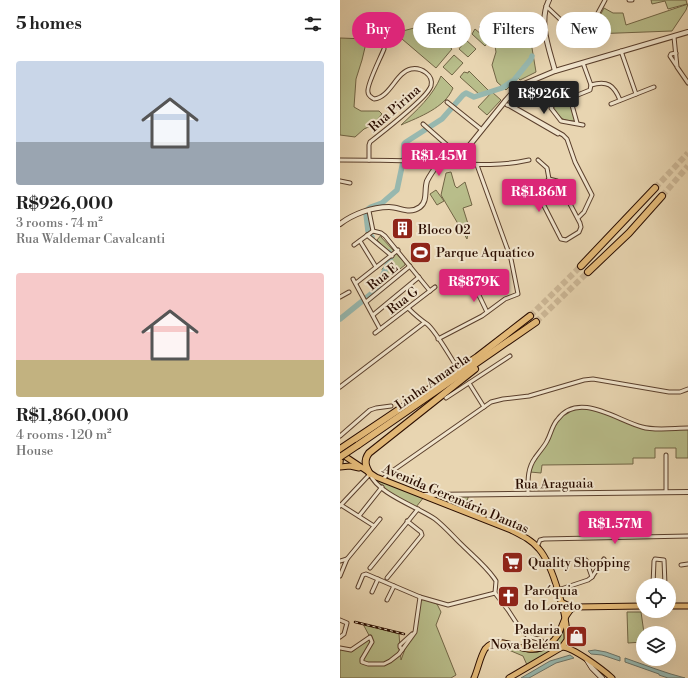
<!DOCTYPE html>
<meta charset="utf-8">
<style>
:root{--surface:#fff;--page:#f6f6f6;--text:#222;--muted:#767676;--accent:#db2777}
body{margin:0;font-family:"Libre Bodoni",serif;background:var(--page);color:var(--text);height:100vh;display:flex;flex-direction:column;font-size:15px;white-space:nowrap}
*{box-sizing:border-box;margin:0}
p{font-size:13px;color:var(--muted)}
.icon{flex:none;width:22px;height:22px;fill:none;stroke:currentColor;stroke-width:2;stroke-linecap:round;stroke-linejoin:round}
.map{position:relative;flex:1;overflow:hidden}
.details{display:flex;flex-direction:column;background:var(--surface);width:340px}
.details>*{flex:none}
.guide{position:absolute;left:12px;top:12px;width:276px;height:36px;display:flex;gap:8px}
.tools{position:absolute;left:296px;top:578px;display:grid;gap:8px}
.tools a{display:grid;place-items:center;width:40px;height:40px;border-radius:50%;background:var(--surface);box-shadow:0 4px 16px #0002;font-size:20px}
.price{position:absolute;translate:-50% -34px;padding:0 9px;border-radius:4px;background:var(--accent);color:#fff;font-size:13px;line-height:26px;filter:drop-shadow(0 1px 2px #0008)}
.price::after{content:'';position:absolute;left:50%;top:24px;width:12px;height:9px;margin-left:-6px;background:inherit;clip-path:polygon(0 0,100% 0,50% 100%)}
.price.current{background:#222;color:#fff}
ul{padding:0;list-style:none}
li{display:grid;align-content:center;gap:8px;height:212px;padding:0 16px}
li span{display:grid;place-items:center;height:124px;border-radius:4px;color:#555}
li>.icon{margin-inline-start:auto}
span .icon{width:72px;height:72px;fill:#fffc;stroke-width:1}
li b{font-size:17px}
h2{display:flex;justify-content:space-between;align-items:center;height:48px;padding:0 16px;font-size:17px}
.chip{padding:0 14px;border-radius:18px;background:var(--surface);box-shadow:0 4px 16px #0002;font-size:14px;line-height:36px}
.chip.current{background:var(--accent);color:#fff}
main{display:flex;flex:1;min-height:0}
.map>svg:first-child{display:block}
.green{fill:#b8bd8a;stroke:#716545}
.water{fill:#97b8af;stroke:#6b7469}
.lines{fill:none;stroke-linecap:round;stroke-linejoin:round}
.river{stroke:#97b8af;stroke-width:5.5}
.motorway-tunnel{stroke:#ccb796;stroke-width:6;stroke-dasharray:6 3;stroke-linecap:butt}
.minor-casing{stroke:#5a3f2c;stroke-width:5}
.tertiary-casing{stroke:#5a3f2c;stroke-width:6}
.secondary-casing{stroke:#2a0d00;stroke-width:6}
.primary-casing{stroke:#2a0d00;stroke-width:7}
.motorway-casing{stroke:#2a0d00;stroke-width:8}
.minor{stroke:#f0e4cc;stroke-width:3}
.tertiary{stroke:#f0e4cc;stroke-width:4}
.secondary{stroke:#f0e4cc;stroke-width:4.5}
.primary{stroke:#e4ba78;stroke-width:5}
.motorway{stroke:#e4ba78;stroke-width:6}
.rail-casing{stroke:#2a0d00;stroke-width:2.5}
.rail{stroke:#f0e4cc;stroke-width:1;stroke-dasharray:3;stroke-linecap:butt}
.motorway-bridge-casing{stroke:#2a0d00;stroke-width:8;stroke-linecap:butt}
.motorway-bridge{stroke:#e4ba78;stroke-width:6}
.labels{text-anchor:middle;stroke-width:4;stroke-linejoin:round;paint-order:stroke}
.street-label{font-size:13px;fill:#2a0d00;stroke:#f0e4cc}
.poi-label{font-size:13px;fill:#2a0d00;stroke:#f0e4cc;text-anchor:start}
</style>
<main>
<section class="details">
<h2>5 homes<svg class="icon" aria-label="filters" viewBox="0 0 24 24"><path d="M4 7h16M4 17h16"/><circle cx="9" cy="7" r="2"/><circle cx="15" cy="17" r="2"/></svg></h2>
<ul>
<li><span style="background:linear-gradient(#c9d6e8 65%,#9aa5b1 0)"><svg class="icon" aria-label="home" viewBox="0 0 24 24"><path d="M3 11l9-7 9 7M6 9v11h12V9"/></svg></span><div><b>R$926,000</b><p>3 rooms · 74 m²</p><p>Rua Waldemar Cavalcanti</p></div></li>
<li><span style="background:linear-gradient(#f6c9c9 70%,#c2b280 0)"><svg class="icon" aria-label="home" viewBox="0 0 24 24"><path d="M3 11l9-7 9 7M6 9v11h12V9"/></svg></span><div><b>R$1,860,000</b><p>4 rooms · 120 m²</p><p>House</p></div></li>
</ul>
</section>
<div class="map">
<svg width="348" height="678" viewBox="0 0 348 678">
<rect width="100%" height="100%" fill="#e8d5b1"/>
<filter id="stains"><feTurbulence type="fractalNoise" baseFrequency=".005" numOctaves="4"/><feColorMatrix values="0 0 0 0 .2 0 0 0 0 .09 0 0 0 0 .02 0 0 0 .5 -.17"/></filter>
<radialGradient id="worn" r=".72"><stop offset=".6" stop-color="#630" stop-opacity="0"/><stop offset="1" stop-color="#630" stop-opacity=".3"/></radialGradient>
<g class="green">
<polygon points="311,0 346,0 347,4 328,9 325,1 312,4"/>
<polygon points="348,4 346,10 332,31 252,34 252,31 264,8 273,13 283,13 286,25"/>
<polygon points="143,23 154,28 153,31 157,32 145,46 132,34 135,29 142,35 144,32 139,27"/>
<polygon points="168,24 188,24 196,72 180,80 178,78 166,90 157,82 152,65 156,52 155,46 158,37"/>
<polygon points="78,27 98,37 112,49 96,68 55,33"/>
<polygon points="0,38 27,39 22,60 16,79 14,107 21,111 39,111 42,114 33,125 24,129 15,137 0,135"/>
<polygon points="126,40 136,49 128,57 119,49"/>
<polygon points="114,55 123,63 112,75 103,67"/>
<polygon points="129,71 149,91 140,95 120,77 124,72 128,73"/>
<path d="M101,76L113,88C105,108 79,117 61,125C77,110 93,96 101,76Z"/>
<polygon points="152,92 161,100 147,115 138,107"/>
<path d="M229,100L235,119L234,121C221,121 220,117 213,108L214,105Z"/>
<polygon points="111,172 115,186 117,188 125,182 132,205 123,208 129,227 127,239 101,195 106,173"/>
<polygon points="96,190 104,201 97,205 90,194"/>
<polygon points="42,234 41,237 65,263 65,265 47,279 43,272 42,269 48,264 51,254 37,240"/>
<polygon points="245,408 263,412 300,428 348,428 348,458 336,458 336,448 315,448 315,458 293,458 293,464 202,465 201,473 190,472 190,468 207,443 215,424 228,411"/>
<path d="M32,476L84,497L76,507C61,499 43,491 32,476Z"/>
<polygon points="129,495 124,509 90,496"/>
<polygon points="84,599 97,604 101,612 96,625 116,675 111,678 0,678 0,647 12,652 28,638 31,639 23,624 59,634 61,660 65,649 76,630 79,601"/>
<polygon points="287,612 301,612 304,633 303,642 288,643"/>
<path d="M225,623V638L221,645L187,665L183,656L164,648V645C179,650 198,658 211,645C217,639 221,630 225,623Z"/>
</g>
<g class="water">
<polygon points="255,650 266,652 280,657 280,661 262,655 251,654 248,651"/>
<polygon points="230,655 234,658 216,663 189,678 181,678 210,661"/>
<path d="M285,658C305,665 325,673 345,678H328L319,675V674L285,662Z"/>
</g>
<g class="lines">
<g class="river">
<polyline points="32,237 28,231 26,214 27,210 31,207 42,203 57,190 64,157 64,144 66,142 102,119 123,95 126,93 134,97 162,88 174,80 191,59 192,56"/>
<polyline points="0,319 36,290 51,257 49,252"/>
</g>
<g class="motorway-tunnel">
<polyline points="315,188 348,153"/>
<polyline points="322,196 348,166"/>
<polyline points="190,316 241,266"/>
<polyline points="196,322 248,272"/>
</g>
<defs>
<g id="minor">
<polyline points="289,0 292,0"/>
<polyline points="206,6 224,23 245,29 250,28"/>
<polyline points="258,13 265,0"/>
<polyline points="334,37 337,67 348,83"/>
<polyline points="281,51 296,94"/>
<polyline points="336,53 331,54 330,56 336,65"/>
<path d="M251,85C267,80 274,85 280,100"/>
<polyline points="230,98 237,123"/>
<polyline points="107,102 142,130"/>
<polyline points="271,104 314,87"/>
<polyline points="167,105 172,106 223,135 227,139 235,162 252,195 244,212 238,218"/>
<polyline points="168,105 218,134"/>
<polyline points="83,124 116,153"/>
<polyline points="243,125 221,121 211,108 213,105 250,90 251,85 243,63"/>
<path d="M0,160C30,160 59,160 89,162C124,163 153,168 189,160"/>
<path d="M29,160V145L30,142C48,128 66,114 82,98C86,94 89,91 91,86C94,75 81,67 71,69C56,72 50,98 34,99C31,97 28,96 28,92C26,86 41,57 44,49"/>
<polyline points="198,160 207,168 209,179"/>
<polygon points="209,179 217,181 219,183 240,223 241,227 239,232 226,240 221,239 197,192 198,189"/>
<polyline points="0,181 10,183"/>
<polyline points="29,211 33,231 41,233 45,236 90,291"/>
<polyline points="27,235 52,256"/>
<polyline points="20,241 36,267"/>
<polyline points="14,245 33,231"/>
<polyline points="13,279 40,329"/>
<polyline points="16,283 58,250"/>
<polyline points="135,287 147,312"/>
<polyline points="0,297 9,292"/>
<polyline points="26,302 70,266"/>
<path d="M68,308C74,314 81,320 87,324C95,330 109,355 115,364"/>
<polyline points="33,315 79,277"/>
<polyline points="35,333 95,287"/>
<polyline points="98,339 142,316 165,299 178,294 171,259 137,165"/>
<polyline points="129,383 144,407"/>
<polyline points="0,387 84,323"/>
<polyline points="106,398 170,356"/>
<polyline points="0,436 30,410 36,408 51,406"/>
<polyline points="326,455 326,492"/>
<polyline points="43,479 48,474 151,402 163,399 189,396 244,380 253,379 329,392 340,392 348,389"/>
<path d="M188,494C188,481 187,469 195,458C199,452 204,447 207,441C211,434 212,425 218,419C239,391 278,421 302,427C315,431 335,428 348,428"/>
<polyline points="1,505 34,526"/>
<path d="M0,506L30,474C38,494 78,507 95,519C104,526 112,535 120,543C131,554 145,565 154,578L156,581L155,593L168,610L181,630L188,636L201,640L205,646"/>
<polyline points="19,516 42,487"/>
<polyline points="197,547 200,540 204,539 348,536"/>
<polyline points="246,560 252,577"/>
<polyline points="0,561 7,559"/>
<polyline points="341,565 348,564"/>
<polyline points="30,568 78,509"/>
<polyline points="0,576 7,559 40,519"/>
<polyline points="47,578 82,535 81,532 67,521"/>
<polyline points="313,585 314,561 315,559 324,560 325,585"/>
<polyline points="18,587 23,575 26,574 80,597"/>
<polyline points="218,590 248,580 252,577 264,559"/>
<polyline points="32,592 38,579"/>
<polyline points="47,600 54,586"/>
<polyline points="0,620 7,623 4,634 0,637"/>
<polyline points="0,648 11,650 30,637 32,642 22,659 22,662 28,664 44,664 50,661 59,654 75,632 80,597 108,605 155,593"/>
<polyline points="62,650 60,647 60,645 72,634"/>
</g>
<g id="tertiary">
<path d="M209,0C198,22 209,48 215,71"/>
<path d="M0,224C13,214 32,207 49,207C60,207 69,215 80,207C88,201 84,190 87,181C90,175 95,168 99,163L129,146L166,100L175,90L184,84L215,71L348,32"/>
<polyline points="84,495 348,492"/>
</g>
<polyline id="secondary" points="247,660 252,668 262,678"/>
<g id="primary">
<path d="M0,453L36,477L171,530C181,535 192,540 199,549C213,565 228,619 227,640L222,647L169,678"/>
<polyline points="0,463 1,454"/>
<polyline points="0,467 10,466 19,468"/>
<polyline points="221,602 229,606 234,607 303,606"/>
<polyline points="329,606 348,606"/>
<path d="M222,647C233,647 263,670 272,678"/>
<path d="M134,678C138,669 140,657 145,649C156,635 175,648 188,649C195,650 203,648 209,644C224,635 220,617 234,607"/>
</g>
<g id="motorway">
<polyline points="241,266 315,188"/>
<polyline points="248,272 289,233 322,196"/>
<polyline points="18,445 196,322"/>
<polyline points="0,449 137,357 190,316"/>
<path d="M30,474C26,467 23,461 29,453L135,369"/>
</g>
</defs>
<use href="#minor" class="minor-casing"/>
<use href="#tertiary" class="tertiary-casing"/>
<use href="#secondary" class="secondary-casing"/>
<use href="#primary" class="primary-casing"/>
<use href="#motorway" class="motorway-casing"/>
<use href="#minor" class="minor"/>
<use href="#tertiary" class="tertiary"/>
<use href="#secondary" class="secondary"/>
<use href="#primary" class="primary"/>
<use href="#motorway" class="motorway"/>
<defs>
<polyline id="rail" points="15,622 64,634"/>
</defs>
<use href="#rail" class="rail-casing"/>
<use href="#rail" class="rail"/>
<defs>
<polyline id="motorway-bridge" points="0,457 18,445"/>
</defs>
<use href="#motorway-bridge" class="motorway-bridge-casing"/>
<use href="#motorway-bridge" class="motorway-bridge"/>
</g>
<defs>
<symbol id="building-square" viewBox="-11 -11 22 22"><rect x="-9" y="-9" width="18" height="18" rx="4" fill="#8f2418" stroke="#f0e4cc"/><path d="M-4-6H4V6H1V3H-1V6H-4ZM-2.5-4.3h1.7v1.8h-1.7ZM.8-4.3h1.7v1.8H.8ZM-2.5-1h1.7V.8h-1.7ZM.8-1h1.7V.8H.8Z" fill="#fff"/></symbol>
<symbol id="stadium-square" viewBox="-11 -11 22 22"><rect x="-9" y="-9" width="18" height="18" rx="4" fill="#8f2418" stroke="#f0e4cc"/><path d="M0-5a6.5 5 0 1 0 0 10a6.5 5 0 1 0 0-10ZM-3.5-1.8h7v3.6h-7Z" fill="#fff"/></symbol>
<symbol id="supermarket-square" viewBox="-11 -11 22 22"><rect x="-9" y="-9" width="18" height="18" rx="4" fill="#8f2418" stroke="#f0e4cc"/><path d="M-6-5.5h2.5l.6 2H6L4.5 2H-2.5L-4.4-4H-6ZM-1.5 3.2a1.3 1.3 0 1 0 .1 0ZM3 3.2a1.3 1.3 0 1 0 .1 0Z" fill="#fff"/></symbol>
<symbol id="church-square" viewBox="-11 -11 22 22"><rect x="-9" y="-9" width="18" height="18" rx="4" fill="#8f2418" stroke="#f0e4cc"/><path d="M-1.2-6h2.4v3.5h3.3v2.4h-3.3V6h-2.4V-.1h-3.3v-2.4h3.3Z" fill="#fff"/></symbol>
<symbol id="shop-square" viewBox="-11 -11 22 22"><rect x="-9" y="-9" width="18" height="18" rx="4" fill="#8f2418" stroke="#f0e4cc"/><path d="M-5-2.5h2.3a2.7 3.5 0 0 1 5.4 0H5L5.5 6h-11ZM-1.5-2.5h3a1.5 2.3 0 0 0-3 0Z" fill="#fff"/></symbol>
</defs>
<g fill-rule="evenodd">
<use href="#building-square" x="50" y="216" width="25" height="25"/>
<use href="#stadium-square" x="68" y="240" width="25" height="25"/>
<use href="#supermarket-square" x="160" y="550" width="25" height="25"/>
<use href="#church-square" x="156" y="584" width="25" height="25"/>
<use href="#shop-square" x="224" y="624" width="25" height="25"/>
</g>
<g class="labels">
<g class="street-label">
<text transform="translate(54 108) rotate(-41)" y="5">Rua Pirina</text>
<text transform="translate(42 276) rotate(-39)" y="5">Rua E</text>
<text transform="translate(62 300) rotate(-38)" y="5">Rua G</text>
<text transform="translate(92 381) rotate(-35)" y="5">Linha Amarela</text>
<text transform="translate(214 483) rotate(-1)" y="5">Rua Araguaia</text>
<text transform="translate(116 498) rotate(23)" y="5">Avenida Geremário Dantas</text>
</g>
<g class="poi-label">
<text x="78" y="234">Bloco 02</text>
<text x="96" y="257">Parque Aquatico</text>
<text x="188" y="567">Quality Shopping</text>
<text x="184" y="595">Paróquia<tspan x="184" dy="15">do Loreto</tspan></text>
<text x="220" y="634" text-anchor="end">Padaria<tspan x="220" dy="15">Nova Belém</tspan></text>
</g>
</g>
<rect width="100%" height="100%" filter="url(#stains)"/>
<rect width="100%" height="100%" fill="url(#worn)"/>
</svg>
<div class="tools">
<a><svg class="icon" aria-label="locate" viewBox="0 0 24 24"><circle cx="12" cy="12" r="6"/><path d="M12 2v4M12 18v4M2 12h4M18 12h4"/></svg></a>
<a><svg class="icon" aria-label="layers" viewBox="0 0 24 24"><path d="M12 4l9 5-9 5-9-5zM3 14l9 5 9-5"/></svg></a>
</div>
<b class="price current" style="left:204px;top:115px">R$926K</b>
<b class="price" style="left:99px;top:177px">R$1.45M</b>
<b class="price" style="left:199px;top:213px">R$1.86M</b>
<b class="price" style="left:134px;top:303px">R$879K</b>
<b class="price" style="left:275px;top:545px">R$1.57M</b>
<div class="guide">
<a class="chip current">Buy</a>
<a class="chip">Rent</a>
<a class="chip">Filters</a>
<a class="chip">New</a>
</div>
</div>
</main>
